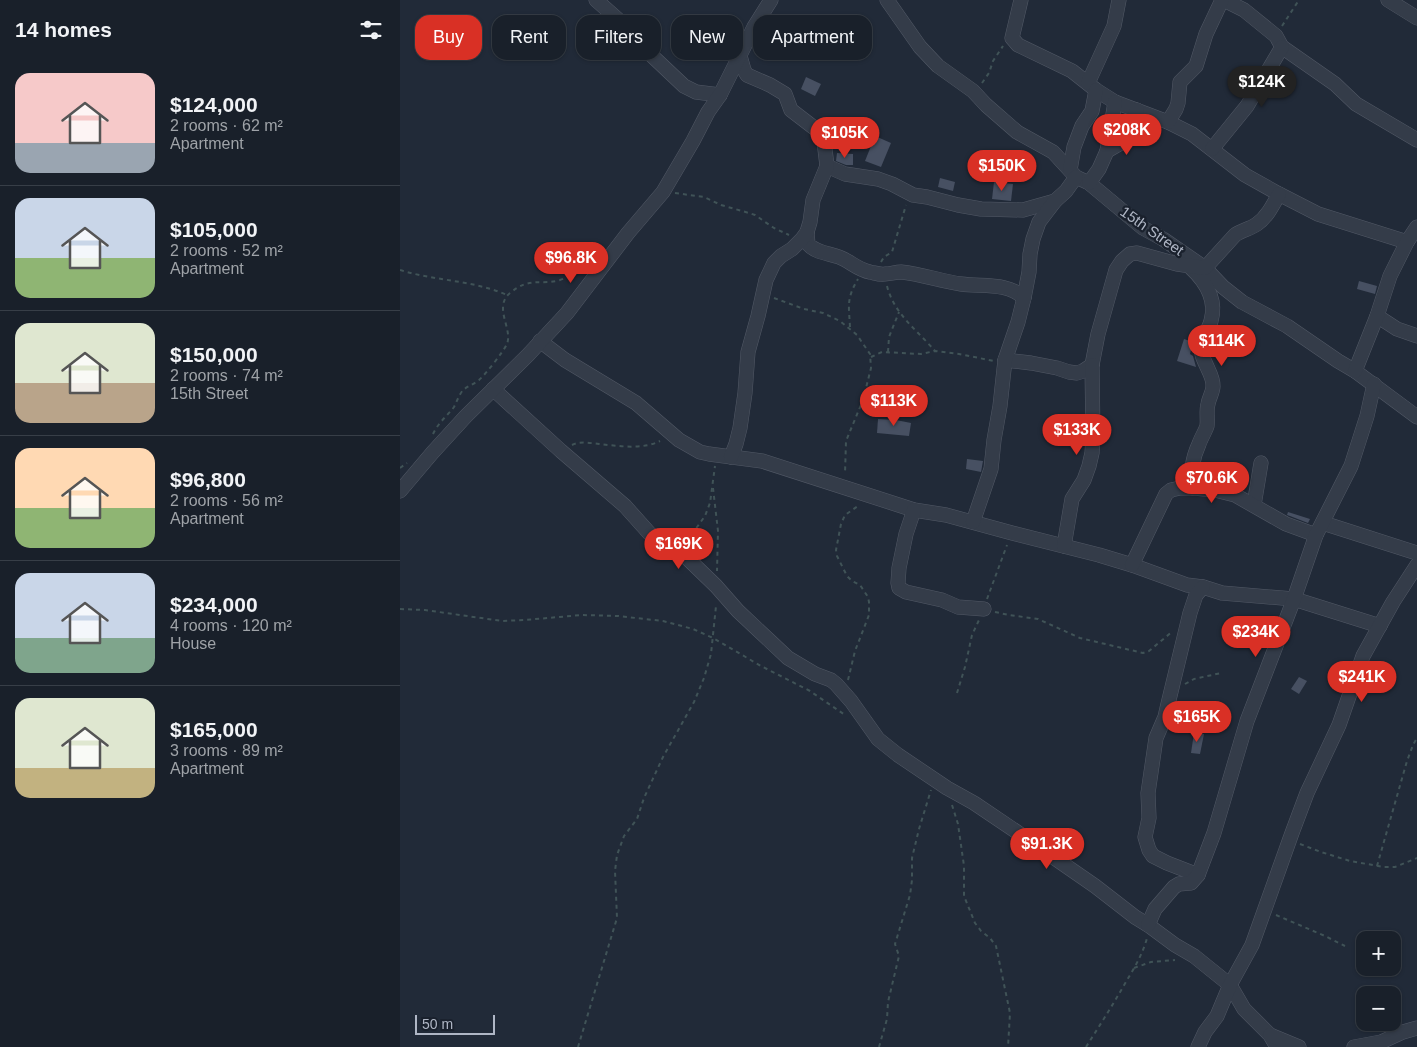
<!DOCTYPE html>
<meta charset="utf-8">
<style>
:root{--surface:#19202a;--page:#222832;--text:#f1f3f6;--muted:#9fa3a8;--line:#373e47;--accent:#d93025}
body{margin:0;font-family:Helvetica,sans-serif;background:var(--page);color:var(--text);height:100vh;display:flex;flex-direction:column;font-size:19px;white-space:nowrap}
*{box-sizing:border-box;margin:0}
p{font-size:16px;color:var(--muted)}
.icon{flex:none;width:28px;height:28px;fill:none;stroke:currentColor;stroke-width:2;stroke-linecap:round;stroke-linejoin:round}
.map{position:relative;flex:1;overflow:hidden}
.sheet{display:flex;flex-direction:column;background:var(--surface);width:400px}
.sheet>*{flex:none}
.banner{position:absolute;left:15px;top:15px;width:475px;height:45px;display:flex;gap:10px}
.controls{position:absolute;left:956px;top:931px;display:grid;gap:10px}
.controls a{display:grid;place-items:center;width:45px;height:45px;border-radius:10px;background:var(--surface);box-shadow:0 1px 4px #0004,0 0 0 1px var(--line);font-size:25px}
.scale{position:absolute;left:15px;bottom:12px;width:80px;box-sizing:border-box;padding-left:5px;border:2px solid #afb6c5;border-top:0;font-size:14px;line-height:18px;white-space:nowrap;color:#afb6c5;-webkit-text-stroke:4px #1a212d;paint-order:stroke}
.price{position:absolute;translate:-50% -42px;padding:0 11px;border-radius:18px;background:var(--accent);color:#fff;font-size:16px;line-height:32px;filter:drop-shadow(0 1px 2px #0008)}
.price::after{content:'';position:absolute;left:50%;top:30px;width:15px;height:11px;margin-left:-8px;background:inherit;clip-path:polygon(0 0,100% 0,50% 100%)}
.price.active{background:#222;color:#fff}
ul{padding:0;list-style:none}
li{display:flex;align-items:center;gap:15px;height:125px;padding:0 15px}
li+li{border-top:1px solid var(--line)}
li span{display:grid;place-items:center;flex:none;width:140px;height:100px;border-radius:15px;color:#555}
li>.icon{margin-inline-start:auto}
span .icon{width:60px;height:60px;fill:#fffc;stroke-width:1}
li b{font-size:21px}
h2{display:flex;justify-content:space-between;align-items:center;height:60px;padding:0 15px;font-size:21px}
.chip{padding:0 18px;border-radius:15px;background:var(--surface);box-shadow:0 1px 4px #0004,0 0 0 1px var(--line);font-size:18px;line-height:45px}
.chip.active{background:var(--accent);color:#fff}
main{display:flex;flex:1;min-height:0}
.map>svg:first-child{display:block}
.building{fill:#475062}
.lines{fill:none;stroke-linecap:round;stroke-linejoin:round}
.minor-casing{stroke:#525966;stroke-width:15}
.path{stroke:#405357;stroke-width:2;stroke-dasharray:4 4;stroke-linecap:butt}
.minor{stroke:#343c49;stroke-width:14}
.labels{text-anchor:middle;stroke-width:4.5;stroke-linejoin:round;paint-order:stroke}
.street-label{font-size:15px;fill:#afb6c5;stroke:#1a212d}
</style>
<main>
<section class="sheet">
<h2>14 homes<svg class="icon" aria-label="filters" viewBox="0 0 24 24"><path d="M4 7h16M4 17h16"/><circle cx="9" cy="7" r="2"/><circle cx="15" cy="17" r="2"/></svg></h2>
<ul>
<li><span style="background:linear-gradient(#f6c9c9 70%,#9aa5b1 0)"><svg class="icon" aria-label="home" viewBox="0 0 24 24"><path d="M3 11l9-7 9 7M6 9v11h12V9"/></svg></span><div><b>$124,000</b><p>2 rooms · 62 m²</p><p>Apartment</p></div></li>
<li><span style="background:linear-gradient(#c9d6e8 60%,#8fb573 0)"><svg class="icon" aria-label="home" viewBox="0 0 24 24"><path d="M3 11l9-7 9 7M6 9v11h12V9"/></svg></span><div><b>$105,000</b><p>2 rooms · 52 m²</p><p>Apartment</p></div></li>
<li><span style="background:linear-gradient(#dfe7d0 60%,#b9a48a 0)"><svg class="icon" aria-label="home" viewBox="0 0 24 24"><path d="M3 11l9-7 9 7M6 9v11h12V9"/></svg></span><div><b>$150,000</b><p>2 rooms · 74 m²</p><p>15th Street</p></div></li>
<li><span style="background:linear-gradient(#ffd9b3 60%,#8fb573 0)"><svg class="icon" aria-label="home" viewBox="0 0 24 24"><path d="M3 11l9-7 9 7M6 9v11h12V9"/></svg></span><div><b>$96,800</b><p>2 rooms · 56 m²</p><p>Apartment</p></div></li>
<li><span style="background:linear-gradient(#c9d6e8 65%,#7fa58c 0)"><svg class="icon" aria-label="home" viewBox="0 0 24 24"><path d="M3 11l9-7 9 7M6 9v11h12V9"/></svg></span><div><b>$234,000</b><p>4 rooms · 120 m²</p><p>House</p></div></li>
<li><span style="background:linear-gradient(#dfe7d0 70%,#c2b280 0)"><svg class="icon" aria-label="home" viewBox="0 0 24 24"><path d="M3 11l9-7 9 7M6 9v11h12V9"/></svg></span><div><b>$165,000</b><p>3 rooms · 89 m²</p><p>Apartment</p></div></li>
</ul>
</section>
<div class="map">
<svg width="1017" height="1047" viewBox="0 0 1017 1047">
<rect width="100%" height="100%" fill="#212a38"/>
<g class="building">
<polygon points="415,34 425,44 412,57 403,46"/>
<polygon points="406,77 421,84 415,96 401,89"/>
<polygon points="475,136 491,143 481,167 465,161"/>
<polygon points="437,153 453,154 453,165 446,165 436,161"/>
<polygon points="540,178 555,182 553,191 538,187"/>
<polygon points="594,182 613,184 611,201 592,199"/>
<polygon points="959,281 977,286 975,294 957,289"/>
<polygon points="784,339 793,342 790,354 793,356 796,367 777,361"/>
<polygon points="478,419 496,420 511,423 509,436 477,433"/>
<polygon points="567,459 583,461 581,472 566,469"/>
<polygon points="888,512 910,519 908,523 890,516 887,515"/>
<polygon points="899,677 907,681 899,694 891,689"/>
<polygon points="794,733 804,734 800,754 791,753"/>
</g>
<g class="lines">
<defs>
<g id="minor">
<polyline points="196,0 222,23 248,52 284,86 296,92 320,95"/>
<polyline points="487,0 520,47 538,66 573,91 586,105 617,132 653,152 676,177 689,183 743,228 763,239 805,268 823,287 842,302 887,326 938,361 955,371 1017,417"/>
<polyline points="621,0 612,38 618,45 672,71 696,90 715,102 768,122 792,134 845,175 879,194 918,214 1007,242"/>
<polyline points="824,0 844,10 876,36 882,47 935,84 956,104 1017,140"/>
<polyline points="988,0 1017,18"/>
<polyline points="688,83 714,26 719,0"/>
<polyline points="768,122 776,109 778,103 780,82 796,66 806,34 822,0"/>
<polyline points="812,149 847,106 882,47"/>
<polyline points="707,151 715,102"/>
<polyline points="427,166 445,174 478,179 492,184 513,195 527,197 558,205 581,209 623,210 655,201"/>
<polyline points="670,170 674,147 682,126 692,111 696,90"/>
<polyline points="689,183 699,169 707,151 726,140 733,119 737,110"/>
<path d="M407,232L408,244C416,253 428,253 439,257C450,261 458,270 470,272C475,273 480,275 485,274C491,274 495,272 501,272C521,274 541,281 561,284C583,287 607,282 624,298"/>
<path d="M791,268C806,282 817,300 811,321C809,330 802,337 801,346C800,360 814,374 813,386C813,392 809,398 808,404C806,411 808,419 807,426C805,432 801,438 799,444C792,459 790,472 793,488"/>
<polyline points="977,316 997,329 1017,336"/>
<polyline points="140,341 165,360 236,403 279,440 300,452 309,454 362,461 514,510 546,515 612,533 699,555 732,565 787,585 803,587 822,593 894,599 980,626"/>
<path d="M605,360L631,363L657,368L669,372L677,373L683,371L692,365L698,334L716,270L722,261L730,254L737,253L777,264L805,268L835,235C842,230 850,229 857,224C867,217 873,205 879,194"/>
<polyline points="955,371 977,316 990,276 1007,242 1017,227"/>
<polyline points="93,389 161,451 225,506 250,534 275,548 285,556 316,586 338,611 388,658 415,674 431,680 436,684 451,701 478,739 498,755 547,788 574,803 617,832 695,886 735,917 748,925 775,945 794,956 830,985 844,1009 870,1035 877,1047"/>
<polyline points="331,457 336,444 340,428 345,393 348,352 358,316 366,280 374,263 381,256 392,249 402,239 407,232 410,222 413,200 427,166 424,141 417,130 391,110 385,94 370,85 347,75 344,70 340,56"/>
<polyline points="0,491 33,452 66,416 128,355 167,313 228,233 263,192 293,141 308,112 320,95 354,27 371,0"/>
<polyline points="854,505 861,463"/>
<polyline points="514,510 506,534 499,568 498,583 499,588 506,592 542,600 558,607 584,609"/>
<polyline points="573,522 591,469 594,440 600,406 605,360 618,322 624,298 629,272 630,254 633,239 639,222 655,201 666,191 676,177"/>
<polyline points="923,523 1017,553"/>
<polyline points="664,546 672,499 684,480 689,466 692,453 693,437 692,365"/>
<polyline points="732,565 766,494 771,490 780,488 793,488 815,490 835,495 886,524 916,535"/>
<polyline points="798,875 767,863 753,856 749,850 745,837 749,818 748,793 756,738 765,717 768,704 790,613 796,595 803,587"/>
<polyline points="748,925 755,909 774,887 779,884 791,883 798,875 814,833 847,721 894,599 916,535 951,466 967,416 974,384"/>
<polyline points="870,1035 899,1047"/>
<polyline points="798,1047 805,1032 817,1016 830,985 852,945 892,833 907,793 939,725 963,656 993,602 1017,565"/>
<polyline points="954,1047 981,1042 1003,1032 1017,1028"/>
</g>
</defs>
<use href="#minor" class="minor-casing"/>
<g class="path">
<polyline points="882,26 899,0"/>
<polyline points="582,83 589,73 593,61 603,46"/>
<polyline points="275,193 304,197 321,205 349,213 355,215 374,228 389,235"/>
<polyline points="481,262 484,257 492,252 506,205"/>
<path d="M0,270C35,281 73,280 107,295"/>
<path d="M487,286C494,314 518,331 535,351"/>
<polyline points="374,298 404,309 423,313 440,321 457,335 470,354 471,368 463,400 446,441 445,474"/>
<path d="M450,327C449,306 446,299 458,279"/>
<polyline points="488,352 489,337 499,312"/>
<polyline points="471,357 482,352 521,354 535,351 559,354 594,361"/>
<path d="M33,434C38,423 47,416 54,407C57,401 59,395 63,390C68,386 74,384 79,380C86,374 103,352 107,344C113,329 93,307 110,293C131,276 139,286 160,280C172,276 182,266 192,259"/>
<path d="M172,445C180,441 190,443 199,444C219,446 242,450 260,441"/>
<polyline points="0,468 7,463"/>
<polyline points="313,488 318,531 317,571"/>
<polyline points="287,541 305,516 310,503 315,466"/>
<polyline points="587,599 607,545"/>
<polyline points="0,609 25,610 102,621 125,620 182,615 218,616 263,621 293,629 313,638 361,666 410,691 445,715"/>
<polyline points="595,612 609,615 638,619 680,638 743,653 749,651 773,631"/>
<polyline points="448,680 455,651 469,615 469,602 468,597 460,585 452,581 447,576 437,556 436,550 441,524 445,515 458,506"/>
<polyline points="785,684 794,679 821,673"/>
<polyline points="557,693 565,667 572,635 579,620"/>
<polyline points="552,805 558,824 564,866 564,896 575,923 581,931 590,938 596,946 610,1013 608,1047"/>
<polyline points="900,844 921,852 950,861 984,867 995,867 1017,858"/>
<polyline points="977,866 1007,761 1013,745 1017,738"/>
<polyline points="876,915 925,936 945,946"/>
<polyline points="734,968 751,962 775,960"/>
<polyline points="178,1047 217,918 215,871 217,855 224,836 237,819 244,798 263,757 294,702 304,678 311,654 316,606"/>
<polyline points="479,1047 487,1019 488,1002 499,956 495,944 510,895 512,880 512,858 519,829 531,790"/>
<path d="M686,1047C700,1025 714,1003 727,980C735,967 743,953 747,938"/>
</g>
<use href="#minor" class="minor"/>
</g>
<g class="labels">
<g class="street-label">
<text transform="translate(752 231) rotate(35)" y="5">15th Street</text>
</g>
</g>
</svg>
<div class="controls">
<a>+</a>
<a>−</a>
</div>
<div class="scale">50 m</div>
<b class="price active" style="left:862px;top:108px">$124K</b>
<b class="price" style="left:727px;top:156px">$208K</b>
<b class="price" style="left:445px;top:159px">$105K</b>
<b class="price" style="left:602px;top:192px">$150K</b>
<b class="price" style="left:171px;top:284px">$96.8K</b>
<b class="price" style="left:822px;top:367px">$114K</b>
<b class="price" style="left:494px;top:427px">$113K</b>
<b class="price" style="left:677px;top:456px">$133K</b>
<b class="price" style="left:812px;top:504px">$70.6K</b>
<b class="price" style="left:279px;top:570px">$169K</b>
<b class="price" style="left:856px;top:658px">$234K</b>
<b class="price" style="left:962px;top:703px">$241K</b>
<b class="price" style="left:797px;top:743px">$165K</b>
<b class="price" style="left:647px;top:870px">$91.3K</b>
<div class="banner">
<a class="chip active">Buy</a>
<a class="chip">Rent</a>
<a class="chip">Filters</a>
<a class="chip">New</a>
<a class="chip">Apartment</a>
</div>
</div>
</main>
